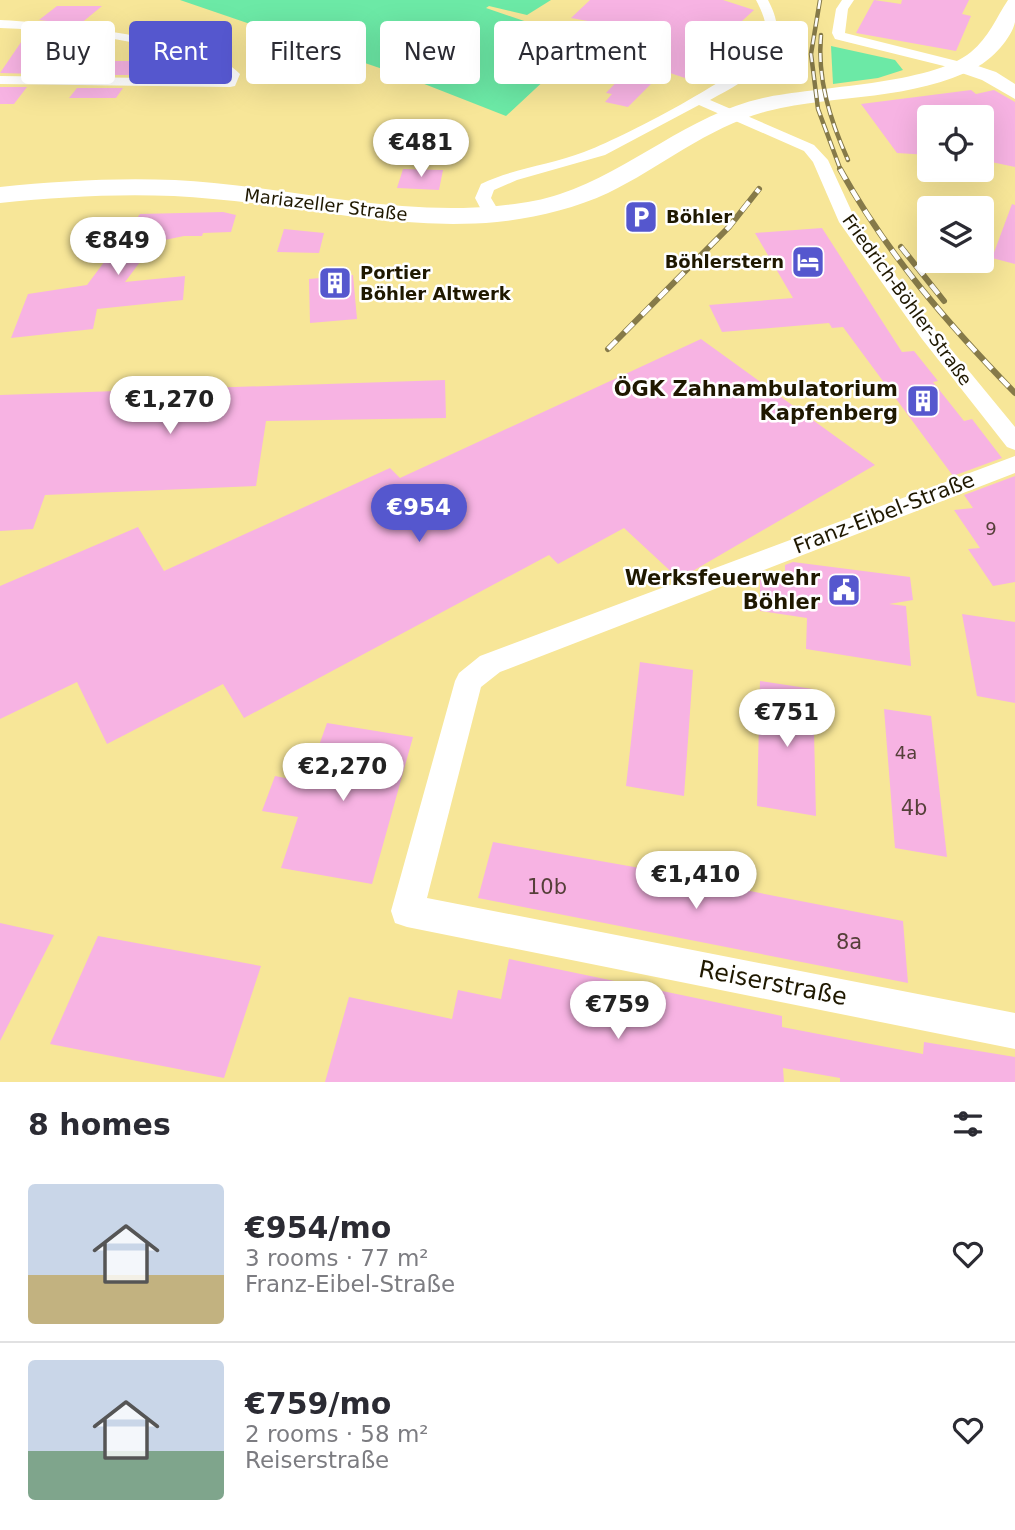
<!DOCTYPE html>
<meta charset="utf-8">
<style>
:root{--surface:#fff;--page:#f2f2f3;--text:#2b2b33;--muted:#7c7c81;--line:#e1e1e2;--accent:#5557ce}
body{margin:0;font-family:"DejaVu Sans",sans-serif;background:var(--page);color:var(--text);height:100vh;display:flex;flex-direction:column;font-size:26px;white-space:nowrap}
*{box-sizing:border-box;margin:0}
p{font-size:23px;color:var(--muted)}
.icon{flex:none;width:38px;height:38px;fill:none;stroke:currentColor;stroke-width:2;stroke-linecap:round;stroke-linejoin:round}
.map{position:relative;height:1082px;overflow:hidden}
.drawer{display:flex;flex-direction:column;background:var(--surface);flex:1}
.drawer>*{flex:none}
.hud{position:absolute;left:21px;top:21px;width:973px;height:63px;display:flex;gap:14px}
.tools{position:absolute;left:917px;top:105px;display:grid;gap:14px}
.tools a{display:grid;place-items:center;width:77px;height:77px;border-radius:7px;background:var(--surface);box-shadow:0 7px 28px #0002;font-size:35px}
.price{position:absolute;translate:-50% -60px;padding:0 16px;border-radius:24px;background:#fff;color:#222;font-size:23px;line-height:46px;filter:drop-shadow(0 2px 4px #0008)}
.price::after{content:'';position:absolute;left:50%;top:42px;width:21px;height:16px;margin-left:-10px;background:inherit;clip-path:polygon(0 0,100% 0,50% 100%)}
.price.current{background:var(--accent);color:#fff}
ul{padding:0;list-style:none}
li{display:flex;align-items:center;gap:21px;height:175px;padding:0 28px}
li+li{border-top:2px solid var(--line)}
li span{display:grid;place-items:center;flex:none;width:196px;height:140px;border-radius:7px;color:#555}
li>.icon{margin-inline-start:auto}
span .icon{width:84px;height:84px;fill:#fffc;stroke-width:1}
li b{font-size:30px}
h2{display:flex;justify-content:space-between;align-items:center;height:84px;padding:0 28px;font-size:30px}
.pill{padding:0 24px;border-radius:7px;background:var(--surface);box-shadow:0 7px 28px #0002;font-size:24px;line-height:63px}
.pill.current{background:var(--accent);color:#fff}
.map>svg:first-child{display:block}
.green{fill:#6ce9a6}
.building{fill:#f7b3e3}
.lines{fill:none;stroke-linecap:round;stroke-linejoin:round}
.street{fill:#fff;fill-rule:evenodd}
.secondary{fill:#fff;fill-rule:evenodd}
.primary{fill:#fff;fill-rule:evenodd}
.rail-far1-casing{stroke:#867a49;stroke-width:4.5}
.rail-casing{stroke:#867a49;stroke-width:6}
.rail-far1{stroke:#fff;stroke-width:2.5;stroke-dasharray:9;stroke-linecap:butt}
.rail{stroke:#fff;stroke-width:4.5;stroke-dasharray:12;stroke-linecap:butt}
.labels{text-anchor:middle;stroke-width:5;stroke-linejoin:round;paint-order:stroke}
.far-street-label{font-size:18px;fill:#1f1800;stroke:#fff}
.far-poi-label{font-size:18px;font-weight:bold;fill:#1f1800;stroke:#fff;text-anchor:start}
.number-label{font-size:18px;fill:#553f39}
.poi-label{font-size:21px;font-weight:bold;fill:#1f1800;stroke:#fff;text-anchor:end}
.street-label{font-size:21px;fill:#1f1800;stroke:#fff}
.near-number-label{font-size:21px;fill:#553f39}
.near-street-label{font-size:24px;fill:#1f1800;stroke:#fff}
</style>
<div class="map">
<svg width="1015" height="1082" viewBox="0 0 1015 1082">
<rect width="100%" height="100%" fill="#f7e698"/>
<g class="green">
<polygon points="180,0 551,0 527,15 489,6 486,8 539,26 594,34 506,116 409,78"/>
<polygon points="831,46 895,60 903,70 878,78 833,84"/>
</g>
<g class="building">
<polygon points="590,0 723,0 754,10 730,32 756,35 752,50 707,78 701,77 694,81 664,71 662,77 659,76 628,107 605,102 612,94 606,93 624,74 576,65 593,46 588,45 610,25 571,18"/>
<polygon points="874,0 901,4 902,0 969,0 962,14 971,16 956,51 856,33"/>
<polygon points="57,6 102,6 79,25 39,20"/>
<polygon points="28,32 66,35 52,47 60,47 38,74 0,73"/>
<polygon points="98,61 142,61 132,75 87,75"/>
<polygon points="0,87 27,87 14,104 0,104"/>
<polygon points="77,88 123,88 116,98 69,98"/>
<polygon points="971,90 976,94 994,90 1015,102 1015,167 982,160 982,117 929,117 929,155 897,153 861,104"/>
<polygon points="403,169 443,170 439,190 397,188"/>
<polygon points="1012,204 1015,205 1015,264 992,258"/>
<polygon points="223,212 236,215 231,232 203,233 202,236 184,236 155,242 125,282 185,276 183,300 97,309 93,329 11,338 28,294 87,285 140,214"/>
<polygon points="822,228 902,352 914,351 938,381 933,382 964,421 972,419 1002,458 953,476 843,327 832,328 829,323 722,332 709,305 793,298 755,233"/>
<polygon points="284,229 324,233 319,253 277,252"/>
<polygon points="353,275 357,319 310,323 309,279"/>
<polygon points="701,339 875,465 679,579 624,528 558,564 549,555 244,718 223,684 107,744 77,682 0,719 0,586 138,527 164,571 390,468 400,478"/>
<polygon points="445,380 446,418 266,421 256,486 45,495 33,529 0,531 0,395"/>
<polygon points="1015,476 1015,582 993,586 968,549 980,548 954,510 973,508 964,495"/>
<polygon points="793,562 910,577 913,600 889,604 906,606 911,666 806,649 807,618 760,611 760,580 785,583 785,565"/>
<polygon points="962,614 1015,622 1015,703 977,696"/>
<polygon points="640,662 693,670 684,796 626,786"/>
<polygon points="760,681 813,689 816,816 757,806"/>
<polygon points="884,709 931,716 947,857 895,848"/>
<polygon points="327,723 413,737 372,884 281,868 298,817 262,811 275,776 306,782"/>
<polygon points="493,842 674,874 673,876 903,921 908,983 478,898"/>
<polygon points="0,923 54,935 0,1041"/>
<polygon points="98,936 261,966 224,1078 50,1044"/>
<polygon points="509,959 782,1016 782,1027 923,1054 924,1042 1015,1057 1015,1082 840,1082 840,1078 783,1068 784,1082 325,1082 349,997 452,1019 458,990 501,999"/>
</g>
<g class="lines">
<g class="street">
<path d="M756,0H768C797,54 752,77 710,100L814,145L828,160L856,221L936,331L1015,427V450L1007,447L922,339L839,222L813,162L804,151L699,105L605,155L517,180L494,190L491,198L500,213L491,218L485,217L475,198L481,184C514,168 550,165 584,152C616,141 750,72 763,46C771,32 763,13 756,0Z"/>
<polygon points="842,0 854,0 848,9 845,33 965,63 967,66 960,70 835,39 832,33 836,9"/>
<path d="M0,20C49,22 209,38 240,74L235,86L230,87L0,84V76L224,79L226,75C179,41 58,30 0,28Z"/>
<polygon points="1015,456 1015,473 500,672 481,687 427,898 1015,1013 1015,1049 407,927 395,923 391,911 455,681 459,673 480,656"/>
</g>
<polygon class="secondary" points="960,60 996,72 1015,84 1015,99 982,80 953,70 951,66"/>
<path class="primary" d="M1008,0H1015C1015,7 1015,15 1015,22C1012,38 991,60 977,67C913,101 837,94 768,111C709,126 662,167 608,193C573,209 535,218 497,222C401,231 308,207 213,199C142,192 71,196 0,203V187C71,180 143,176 214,183C308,192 402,215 497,206C518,204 540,201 560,194C632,170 688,115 763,98C816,86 931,85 971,52C989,37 996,18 1008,0Z"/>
<defs>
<g id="rail-far1">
<polyline points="820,0 811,54 818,109 841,171"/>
<path d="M821,35C817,79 830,120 848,160"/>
</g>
<g id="rail">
<path d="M840,169C887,254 948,324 1015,393"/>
<polyline points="901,247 944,301"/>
<polyline points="608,349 729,227 759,189"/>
</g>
</defs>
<use href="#rail-far1" class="rail-far1-casing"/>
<use href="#rail" class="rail-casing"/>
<use href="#rail-far1" class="rail-far1"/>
<use href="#rail" class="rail"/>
</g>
<defs>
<symbol id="parking-square" viewBox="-11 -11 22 22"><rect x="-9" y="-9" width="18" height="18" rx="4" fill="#5557ce" stroke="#fff"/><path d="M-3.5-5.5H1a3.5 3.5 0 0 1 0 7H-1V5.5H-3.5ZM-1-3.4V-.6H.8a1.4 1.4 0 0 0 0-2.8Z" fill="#fff"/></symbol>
<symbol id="hotel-square" viewBox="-11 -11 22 22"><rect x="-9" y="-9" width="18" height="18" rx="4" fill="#5557ce" stroke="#fff"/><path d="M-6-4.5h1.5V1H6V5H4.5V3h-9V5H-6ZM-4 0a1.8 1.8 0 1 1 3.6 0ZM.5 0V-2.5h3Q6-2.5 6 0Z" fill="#fff"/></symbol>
<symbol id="building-square" viewBox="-11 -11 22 22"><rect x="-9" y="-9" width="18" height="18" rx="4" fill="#5557ce" stroke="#fff"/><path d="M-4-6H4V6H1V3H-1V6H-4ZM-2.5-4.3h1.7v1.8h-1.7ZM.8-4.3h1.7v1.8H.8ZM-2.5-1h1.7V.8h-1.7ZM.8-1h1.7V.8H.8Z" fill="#fff"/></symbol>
<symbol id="civic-square" viewBox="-11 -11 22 22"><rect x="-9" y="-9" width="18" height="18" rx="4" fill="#5557ce" stroke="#fff"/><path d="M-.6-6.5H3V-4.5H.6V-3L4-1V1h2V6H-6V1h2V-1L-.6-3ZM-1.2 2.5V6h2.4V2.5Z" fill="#fff"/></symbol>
</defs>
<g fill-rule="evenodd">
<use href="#parking-square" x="622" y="198" width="38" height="38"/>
<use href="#hotel-square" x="789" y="243" width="38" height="38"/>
<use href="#building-square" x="316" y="264" width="38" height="38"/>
<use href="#building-square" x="904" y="382" width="38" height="38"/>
<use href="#civic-square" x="825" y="571" width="38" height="38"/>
</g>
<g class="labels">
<g class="far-street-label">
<text transform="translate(326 205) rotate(7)" y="6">Mariazeller Straße</text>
<text transform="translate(907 300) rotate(54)" y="6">Friedrich-Böhler-Straße</text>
</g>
<g class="far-poi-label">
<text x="666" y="223">Böhler</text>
<text x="784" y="268" text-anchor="end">Böhlerstern</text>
<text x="360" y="279">Portier<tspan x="360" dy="21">Böhler Altwerk</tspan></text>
</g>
<g class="number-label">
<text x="991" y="535">9</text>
<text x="906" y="759">4a</text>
</g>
<g class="poi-label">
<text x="898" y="396">ÖGK Zahnambulatorium<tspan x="898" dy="24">Kapfenberg</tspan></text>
<text x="820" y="585">Werksfeuerwehr<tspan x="820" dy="24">Böhler</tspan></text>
</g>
<g class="street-label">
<text transform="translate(884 513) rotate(-21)" y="7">Franz-Eibel-Straße</text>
</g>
<g class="near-number-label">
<text x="914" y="815">4b</text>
<text x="547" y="894">10b</text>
<text x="849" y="949">8a</text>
</g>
<g class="near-street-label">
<text transform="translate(773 983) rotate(11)" y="8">Reiserstraße</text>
</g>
</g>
</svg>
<div class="tools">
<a><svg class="icon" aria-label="locate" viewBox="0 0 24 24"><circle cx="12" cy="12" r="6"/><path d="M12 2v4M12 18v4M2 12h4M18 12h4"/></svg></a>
<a><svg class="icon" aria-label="layers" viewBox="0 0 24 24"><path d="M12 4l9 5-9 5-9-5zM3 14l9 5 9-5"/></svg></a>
</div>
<b class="price" style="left:421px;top:179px">€481</b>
<b class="price" style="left:118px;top:277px">€849</b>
<b class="price" style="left:170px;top:436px">€1,270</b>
<b class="price current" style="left:419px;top:544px">€954</b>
<b class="price" style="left:787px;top:749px">€751</b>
<b class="price" style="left:343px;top:803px">€2,270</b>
<b class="price" style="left:696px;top:911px">€1,410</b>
<b class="price" style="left:618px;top:1041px">€759</b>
<div class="hud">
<a class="pill">Buy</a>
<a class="pill current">Rent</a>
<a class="pill">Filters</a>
<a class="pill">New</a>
<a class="pill">Apartment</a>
<a class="pill">House</a>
</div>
</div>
<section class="drawer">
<h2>8 homes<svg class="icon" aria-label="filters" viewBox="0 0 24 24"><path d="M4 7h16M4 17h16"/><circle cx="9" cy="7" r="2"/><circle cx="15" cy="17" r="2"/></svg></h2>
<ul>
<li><span style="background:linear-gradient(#c9d6e8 65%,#c2b280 0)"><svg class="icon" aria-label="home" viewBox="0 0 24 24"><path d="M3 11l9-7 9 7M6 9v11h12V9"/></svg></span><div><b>€954/mo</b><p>3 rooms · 77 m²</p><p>Franz-Eibel-Straße</p></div><svg class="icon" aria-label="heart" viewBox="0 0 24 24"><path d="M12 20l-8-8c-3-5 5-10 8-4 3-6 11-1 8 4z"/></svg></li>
<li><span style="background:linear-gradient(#c9d6e8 65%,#7fa58c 0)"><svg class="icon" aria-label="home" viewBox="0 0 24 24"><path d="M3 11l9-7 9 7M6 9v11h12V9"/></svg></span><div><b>€759/mo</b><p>2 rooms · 58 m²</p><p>Reiserstraße</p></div><svg class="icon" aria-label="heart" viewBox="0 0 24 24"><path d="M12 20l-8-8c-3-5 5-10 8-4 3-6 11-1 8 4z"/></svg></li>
</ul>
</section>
